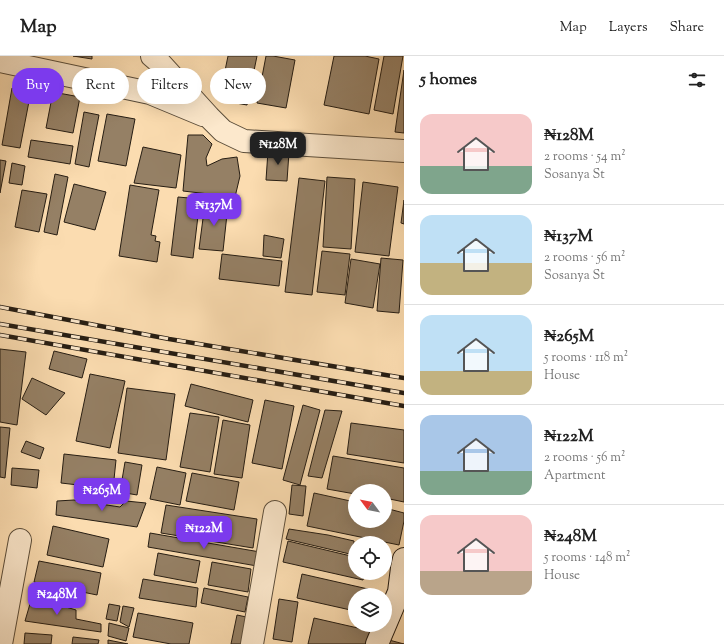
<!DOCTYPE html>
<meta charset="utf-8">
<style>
:root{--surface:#fff;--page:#f2f2f2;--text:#222;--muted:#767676;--line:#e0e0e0;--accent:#7c3aed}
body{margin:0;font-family:"Sorts Mill Goudy",serif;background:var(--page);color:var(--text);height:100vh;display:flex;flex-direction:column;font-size:15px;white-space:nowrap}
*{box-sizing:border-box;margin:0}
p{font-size:13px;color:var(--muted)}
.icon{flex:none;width:22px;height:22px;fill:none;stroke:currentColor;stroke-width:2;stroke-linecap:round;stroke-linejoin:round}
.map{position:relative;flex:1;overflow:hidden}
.side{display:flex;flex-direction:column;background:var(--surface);width:320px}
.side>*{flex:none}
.hud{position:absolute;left:12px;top:12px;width:332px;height:36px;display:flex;gap:8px}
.needle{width:26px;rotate:302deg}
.tools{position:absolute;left:348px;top:428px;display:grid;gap:8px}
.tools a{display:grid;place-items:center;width:44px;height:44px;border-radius:50%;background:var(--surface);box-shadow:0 4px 16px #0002;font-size:20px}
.price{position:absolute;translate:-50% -34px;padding:0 9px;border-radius:8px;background:var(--accent);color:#fff;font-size:13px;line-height:26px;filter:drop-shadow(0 1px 2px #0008)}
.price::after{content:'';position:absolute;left:50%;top:24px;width:12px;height:9px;margin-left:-6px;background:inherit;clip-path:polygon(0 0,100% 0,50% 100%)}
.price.selected{background:#222;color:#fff}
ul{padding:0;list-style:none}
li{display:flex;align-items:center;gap:12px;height:100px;padding:0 16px}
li+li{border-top:1px solid var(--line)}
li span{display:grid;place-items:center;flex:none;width:112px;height:80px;border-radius:12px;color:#555}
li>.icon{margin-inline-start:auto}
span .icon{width:48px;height:48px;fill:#fffc;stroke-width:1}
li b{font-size:17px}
h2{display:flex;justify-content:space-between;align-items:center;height:48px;padding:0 16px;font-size:17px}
.chip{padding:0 14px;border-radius:18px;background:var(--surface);box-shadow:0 4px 16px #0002;font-size:14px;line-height:36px}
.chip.selected{background:var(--accent);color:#fff}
header{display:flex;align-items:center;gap:24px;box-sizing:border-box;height:56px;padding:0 20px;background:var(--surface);border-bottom:1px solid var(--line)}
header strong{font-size:19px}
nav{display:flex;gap:22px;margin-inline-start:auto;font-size:14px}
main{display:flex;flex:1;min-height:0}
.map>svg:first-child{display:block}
.building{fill:#958065;stroke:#261d13}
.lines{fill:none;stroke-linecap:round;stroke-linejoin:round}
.street-casing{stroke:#5b4d3a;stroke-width:24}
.secondary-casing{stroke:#261d13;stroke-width:24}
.street{stroke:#fce8cc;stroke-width:22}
.secondary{stroke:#fce8cc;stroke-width:22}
.rail-casing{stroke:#261d13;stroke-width:4.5}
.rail{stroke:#fce8cc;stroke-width:3;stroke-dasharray:9;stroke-linecap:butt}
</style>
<header>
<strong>Map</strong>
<nav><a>Map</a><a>Layers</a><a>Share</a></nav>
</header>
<main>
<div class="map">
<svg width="404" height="588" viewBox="0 0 404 588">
<rect width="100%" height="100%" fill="#fbdcb0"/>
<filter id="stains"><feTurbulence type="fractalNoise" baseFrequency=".005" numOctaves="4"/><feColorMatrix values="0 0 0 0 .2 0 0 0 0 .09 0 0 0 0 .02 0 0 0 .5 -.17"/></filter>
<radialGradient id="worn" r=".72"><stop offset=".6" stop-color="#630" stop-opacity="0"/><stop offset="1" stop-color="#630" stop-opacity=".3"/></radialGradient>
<g class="building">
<polygon points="73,0 92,0 92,3"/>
<polygon points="228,0 257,0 247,49 219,44"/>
<polygon points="266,0 273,0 295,4 286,52 257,47"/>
<polygon points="334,0 365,0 379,3 369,58 324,49"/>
<polygon points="384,0 403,0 393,58 374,54"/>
<polygon points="404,14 404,77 395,76"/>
<polygon points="12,32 31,35 20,92 2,89"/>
<polygon points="53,36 80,41 73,77 46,72"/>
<polygon points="84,56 99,59 89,111 75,108"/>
<polygon points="107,58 135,63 126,110 98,105"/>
<polygon points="188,79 203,79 212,88 206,102 207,110 222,103 237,101 240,120 235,141 183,135"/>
<polygon points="31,84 73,90 70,108 28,101"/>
<polygon points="143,91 181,99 176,132 134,127"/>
<polygon points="268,95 289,96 287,125 266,124"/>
<polygon points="0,104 6,105 0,137"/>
<polygon points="12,107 25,110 22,129 9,127"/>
<polygon points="55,118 68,121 57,179 44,176"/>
<polygon points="327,121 355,123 351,193 323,191"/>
<polygon points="299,122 325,125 312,239 285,236"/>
<polygon points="363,126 398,131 389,200 355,196"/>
<polygon points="74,128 106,136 95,174 64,166"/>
<polygon points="130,129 159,134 151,179 156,180 155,185 160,186 157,206 119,200"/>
<polygon points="22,134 47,138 39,176 15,171"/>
<polygon points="178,141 200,143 193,202 171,199"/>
<polygon points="404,144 404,168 401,167"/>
<polygon points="205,147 228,149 223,195 199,193"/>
<polygon points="264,179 284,183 281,202 263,200"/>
<polygon points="322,195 350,198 345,239 317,236"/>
<polygon points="222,198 282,205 279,230 219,223"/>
<polygon points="381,202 403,204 399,257 377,255"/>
<polygon points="351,203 380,208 373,252 345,247"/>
<polygon points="0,293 26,296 17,369 0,366"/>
<polygon points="54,295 87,303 82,322 49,313"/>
<polygon points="90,318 125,325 110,392 76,385"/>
<polygon points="32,322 65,337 46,359 22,343"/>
<polygon points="191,328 253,344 248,366 185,350"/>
<polygon points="127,332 175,338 166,404 118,397"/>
<polygon points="265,344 294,350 282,413 252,407"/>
<polygon points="303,349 320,354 300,429 283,424"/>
<polygon points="325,354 342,355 322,422 308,420"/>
<polygon points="190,357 219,361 210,416 180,411"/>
<polygon points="223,364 250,369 242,422 214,418"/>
<polygon points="351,367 404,374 404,407 347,398"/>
<polygon points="0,371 10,372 5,422 0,421"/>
<polygon points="26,385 44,392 40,403 21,396"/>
<polygon points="64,398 116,404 113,433 61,427"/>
<polygon points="333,400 404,412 404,446 385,442 385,435 355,435 355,438 327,433"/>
<polygon points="125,406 142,409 137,439 120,436"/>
<polygon points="157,411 186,417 180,449 150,443"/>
<polygon points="12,412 39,414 37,432 11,429"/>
<polygon points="192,417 239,426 234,454 186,445"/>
<polygon points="292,429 306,430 303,460 289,458"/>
<polygon points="314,437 355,446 355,465 385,465 385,452 404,457 404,465 399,489 307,470"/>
<polygon points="74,444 120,451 126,445 146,447 137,471 56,459 57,445"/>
<polygon points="166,449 257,463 253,492 161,477"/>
<polygon points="53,470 109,483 103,511 47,499"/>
<polygon points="289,473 328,479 354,485 354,499 286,483"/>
<polygon points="150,477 260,496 257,510 148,491"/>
<polygon points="288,485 355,501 355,517 365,517 363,524 283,506"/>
<polygon points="158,497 200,505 196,527 154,519"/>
<polygon points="39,505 101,517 97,539 34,526"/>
<polygon points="212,506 251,513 248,536 208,529"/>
<polygon points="302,518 368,533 367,539 355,539 355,555 297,542"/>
<polygon points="143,523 198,532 196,551 139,542"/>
<polygon points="204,532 248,541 245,556 201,547"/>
<polygon points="32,541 76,554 76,563 101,568 101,576 25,565"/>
<polygon points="279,543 298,546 292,586 273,583"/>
<polygon points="109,548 120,550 117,565 106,563"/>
<polygon points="123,550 134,552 129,571 120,566"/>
<polygon points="138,557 193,567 189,588 171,588 133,581"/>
<polygon points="237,559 251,562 246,588 231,588"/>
<polygon points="314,562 371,575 368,588 308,588"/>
<polygon points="109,567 129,572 126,585 108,580"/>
<polygon points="25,577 52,579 51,588 24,588"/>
<polygon points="73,581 99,584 98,588 72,588"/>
<polygon points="108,584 128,588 108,588"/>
<polygon points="389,584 404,588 389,588"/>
</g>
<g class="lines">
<defs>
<g id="street">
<polyline points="152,0 159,6 209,61 223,75 244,85 404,95"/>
<polyline points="0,5 150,37 203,59"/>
<polyline points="1,588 20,484"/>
<polyline points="252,588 275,456"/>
</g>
<polyline id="secondary" points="377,588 399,536 402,512 404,503"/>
</defs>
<use href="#street" class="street-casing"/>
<use href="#secondary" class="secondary-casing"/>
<use href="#street" class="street"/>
<use href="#secondary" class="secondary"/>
<defs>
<g id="rail">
<polyline points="0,251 169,283 404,322"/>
<polyline points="0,268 404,337"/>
<polyline points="0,279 404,350"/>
</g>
</defs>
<use href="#rail" class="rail-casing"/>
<use href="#rail" class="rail"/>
</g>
<rect width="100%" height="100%" filter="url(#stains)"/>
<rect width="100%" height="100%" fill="url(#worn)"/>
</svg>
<div class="tools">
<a><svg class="needle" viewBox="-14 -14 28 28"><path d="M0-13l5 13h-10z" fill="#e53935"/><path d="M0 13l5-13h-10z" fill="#767676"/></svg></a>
<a><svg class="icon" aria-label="locate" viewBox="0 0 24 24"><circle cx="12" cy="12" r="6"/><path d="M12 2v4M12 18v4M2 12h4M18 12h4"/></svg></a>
<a><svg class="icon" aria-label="layers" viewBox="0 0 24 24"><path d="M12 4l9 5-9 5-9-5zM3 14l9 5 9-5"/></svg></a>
</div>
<b class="price selected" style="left:278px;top:110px">₦128M</b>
<b class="price" style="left:214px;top:171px">₦137M</b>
<b class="price" style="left:102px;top:456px">₦265M</b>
<b class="price" style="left:204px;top:494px">₦122M</b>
<b class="price" style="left:57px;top:560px">₦248M</b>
<div class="hud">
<a class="chip selected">Buy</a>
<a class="chip">Rent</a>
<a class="chip">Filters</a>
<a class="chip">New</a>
</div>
</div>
<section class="side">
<h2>5 homes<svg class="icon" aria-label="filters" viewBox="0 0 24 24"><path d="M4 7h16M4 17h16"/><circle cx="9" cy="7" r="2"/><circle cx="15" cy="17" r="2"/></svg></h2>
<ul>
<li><span style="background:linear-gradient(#f6c9c9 65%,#7fa58c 0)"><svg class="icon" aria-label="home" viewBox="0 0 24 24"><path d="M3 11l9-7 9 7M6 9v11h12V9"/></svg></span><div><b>₦128M</b><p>2 rooms · 54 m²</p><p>Sosanya St</p></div></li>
<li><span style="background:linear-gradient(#bfe0f5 60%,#c2b280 0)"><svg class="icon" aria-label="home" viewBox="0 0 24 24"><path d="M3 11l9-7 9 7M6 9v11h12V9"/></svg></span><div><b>₦137M</b><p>2 rooms · 56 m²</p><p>Sosanya St</p></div></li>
<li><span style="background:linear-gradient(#bfe0f5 70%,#c2b280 0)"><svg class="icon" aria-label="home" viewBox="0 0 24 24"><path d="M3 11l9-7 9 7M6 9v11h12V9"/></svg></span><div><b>₦265M</b><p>5 rooms · 118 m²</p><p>House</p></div></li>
<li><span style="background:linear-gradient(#a9c7e8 70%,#7fa58c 0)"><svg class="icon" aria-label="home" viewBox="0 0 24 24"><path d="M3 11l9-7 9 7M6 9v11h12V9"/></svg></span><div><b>₦122M</b><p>2 rooms · 56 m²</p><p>Apartment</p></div></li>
<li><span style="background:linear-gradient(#f6c9c9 70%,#b9a48a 0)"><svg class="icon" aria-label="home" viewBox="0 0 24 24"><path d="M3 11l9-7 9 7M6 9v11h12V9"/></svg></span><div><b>₦248M</b><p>5 rooms · 148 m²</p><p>House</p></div></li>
</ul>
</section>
</main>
